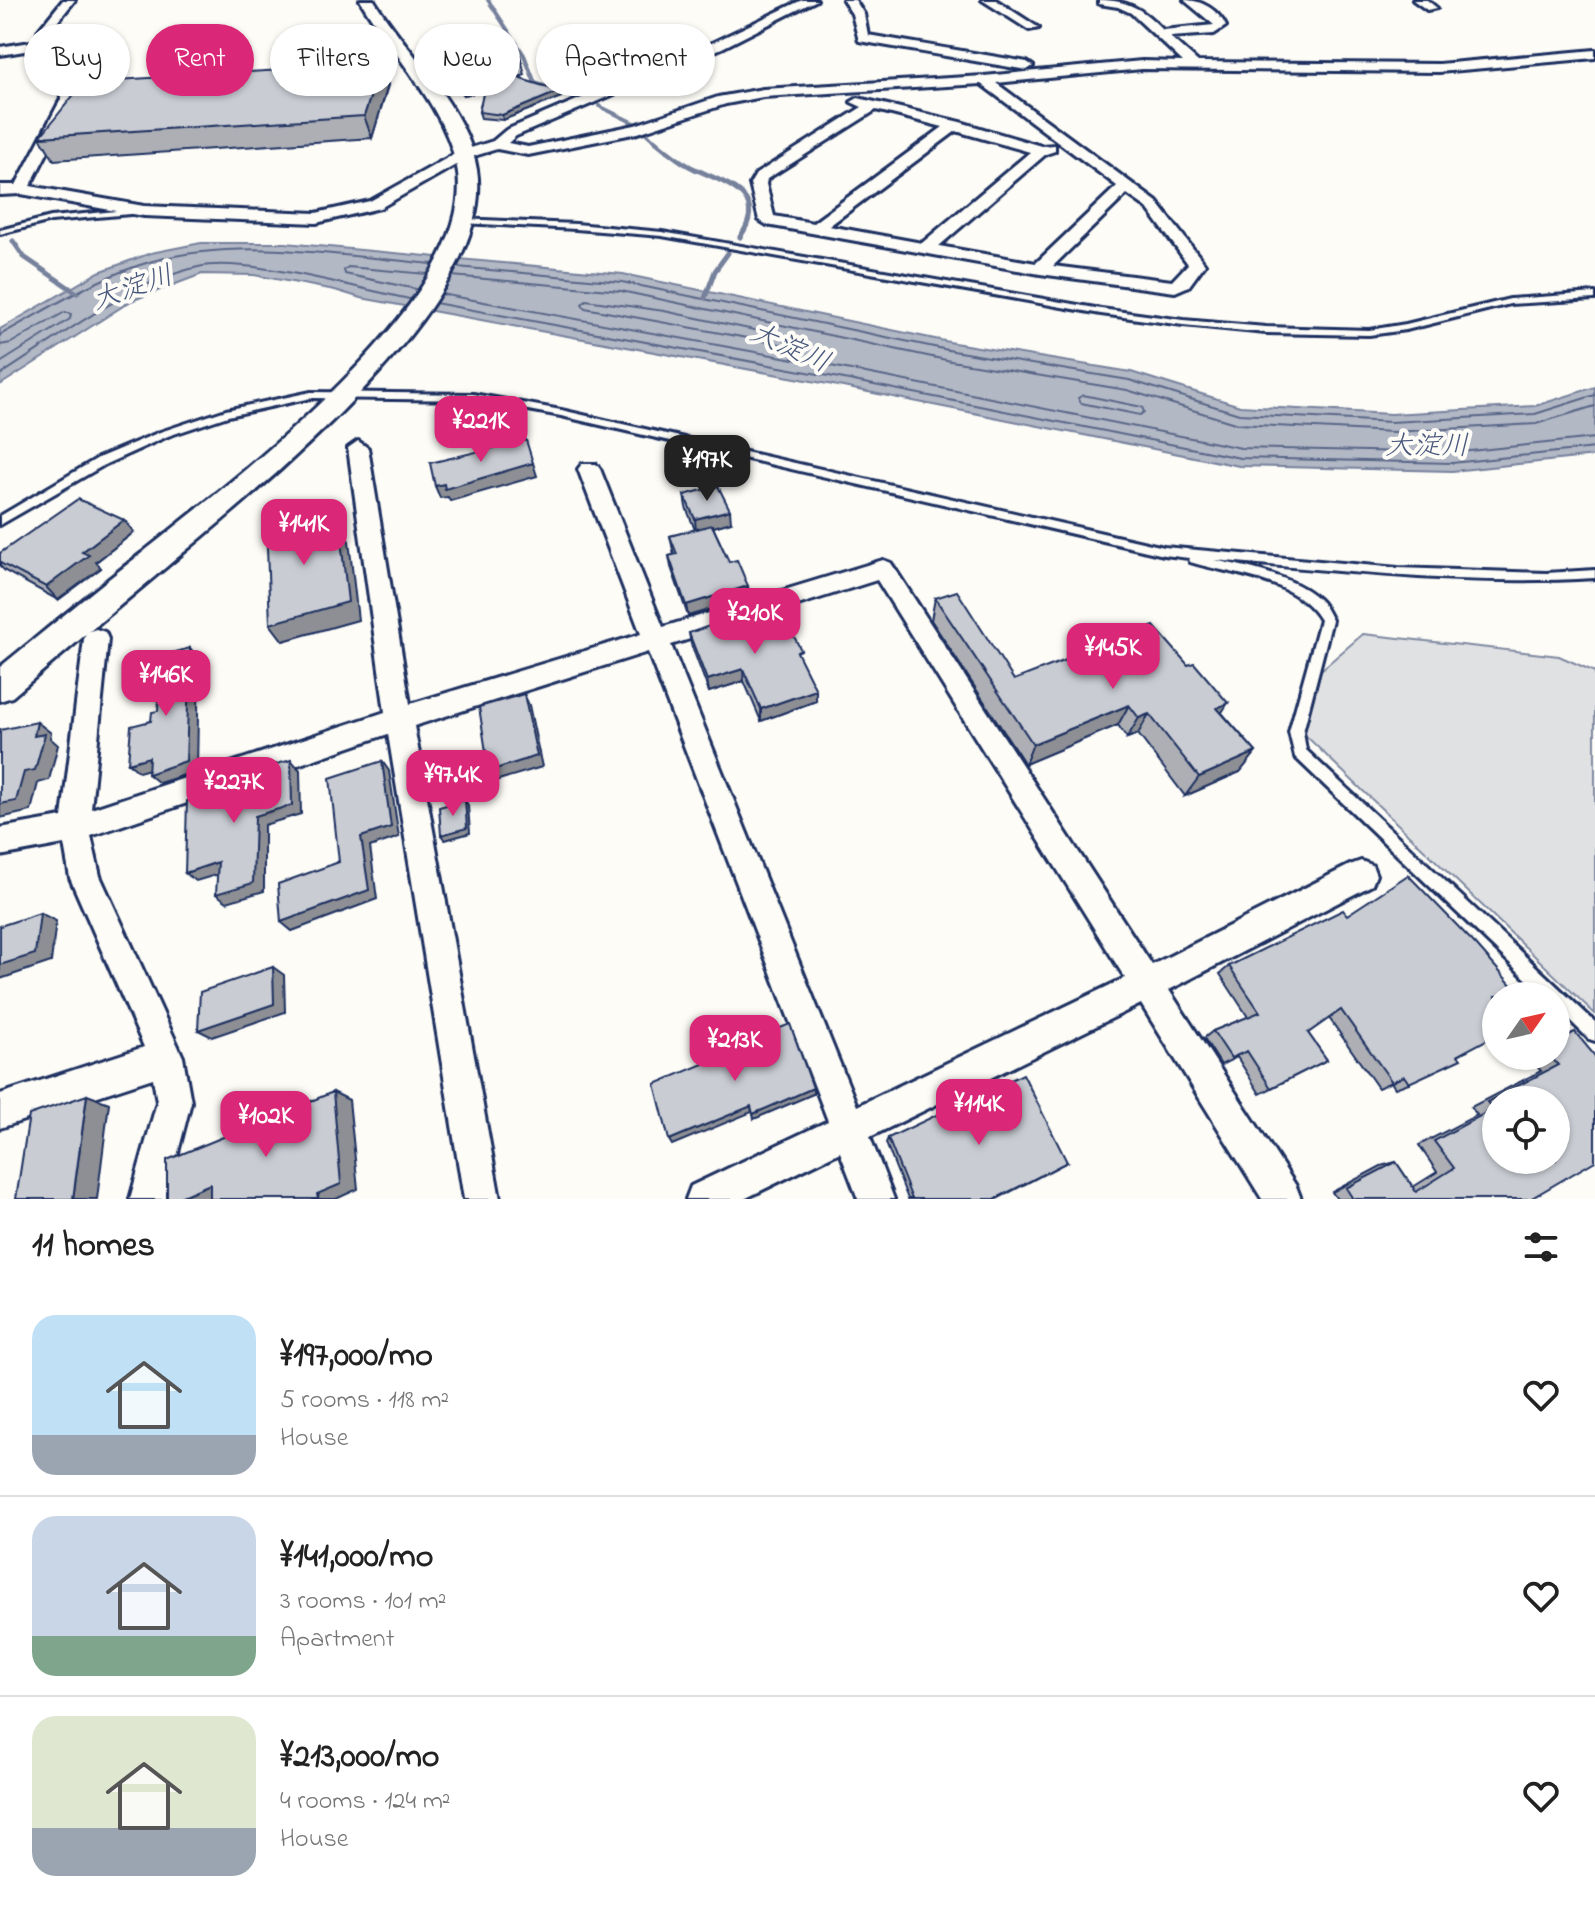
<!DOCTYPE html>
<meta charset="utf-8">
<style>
:root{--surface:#fff;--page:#f2f2f2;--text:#222;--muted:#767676;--line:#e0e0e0;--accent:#db2777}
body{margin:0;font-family:"Indie Flower","Klee One",sans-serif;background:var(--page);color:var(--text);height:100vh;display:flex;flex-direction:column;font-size:30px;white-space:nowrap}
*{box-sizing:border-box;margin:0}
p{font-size:26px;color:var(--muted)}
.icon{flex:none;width:44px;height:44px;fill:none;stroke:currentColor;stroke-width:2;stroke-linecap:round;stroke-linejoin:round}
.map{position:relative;height:1199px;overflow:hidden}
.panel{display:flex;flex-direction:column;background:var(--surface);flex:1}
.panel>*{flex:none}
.banner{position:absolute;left:24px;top:24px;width:800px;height:72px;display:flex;gap:16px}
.needle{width:52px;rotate:56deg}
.tools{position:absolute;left:1482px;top:982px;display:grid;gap:16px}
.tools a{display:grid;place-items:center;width:88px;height:88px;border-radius:50%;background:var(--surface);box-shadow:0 2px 6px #0004;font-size:40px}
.price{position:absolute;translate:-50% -68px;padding:0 18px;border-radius:16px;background:var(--accent);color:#fff;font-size:26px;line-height:52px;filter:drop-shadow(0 2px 4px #0008)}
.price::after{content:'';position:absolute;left:50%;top:48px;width:24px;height:18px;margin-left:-12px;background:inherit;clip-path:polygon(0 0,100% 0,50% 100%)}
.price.current{background:#222;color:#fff}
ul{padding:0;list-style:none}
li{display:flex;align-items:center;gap:24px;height:200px;padding:0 32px}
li+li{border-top:2px solid var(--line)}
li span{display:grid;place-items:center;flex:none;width:224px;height:160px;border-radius:24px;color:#555}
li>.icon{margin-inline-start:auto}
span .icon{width:96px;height:96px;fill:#fffc;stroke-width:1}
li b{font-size:34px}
h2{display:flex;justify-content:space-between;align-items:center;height:96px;padding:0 32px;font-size:34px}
.pill{padding:0 28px;border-radius:36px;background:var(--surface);box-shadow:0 2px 6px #0004;font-size:28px;line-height:72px}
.pill.current{background:var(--accent);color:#fff}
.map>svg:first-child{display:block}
.green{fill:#e0e1e3;stroke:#7e88a0;stroke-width:2}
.water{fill:#b3b8c5;stroke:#76819c;stroke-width:2}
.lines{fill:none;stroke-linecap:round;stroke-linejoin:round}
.shore{stroke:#586687;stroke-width:2}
.stream-far1{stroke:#76819c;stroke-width:4}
.stream{stroke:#76819c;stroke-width:5}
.lane-casing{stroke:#1b2f5e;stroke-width:6}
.street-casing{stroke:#1b2f5e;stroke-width:6}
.secondary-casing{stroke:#1b2f5e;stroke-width:6}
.lane{fill:#fdfcf7;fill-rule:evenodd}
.street{fill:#fdfcf7;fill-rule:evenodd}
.secondary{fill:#fdfcf7;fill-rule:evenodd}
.wall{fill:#adafb5;stroke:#1b2f5e;stroke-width:2}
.shaded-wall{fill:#8d8f94;stroke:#1b2f5e;stroke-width:2}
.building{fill:#c9ccd3;stroke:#1b2f5e;stroke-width:2;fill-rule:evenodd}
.labels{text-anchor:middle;stroke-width:8;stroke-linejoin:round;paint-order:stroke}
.far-water-label{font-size:28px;font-style:italic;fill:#49587d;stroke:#fdfcf7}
</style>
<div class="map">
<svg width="1595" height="1199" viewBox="0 0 1595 1199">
<rect width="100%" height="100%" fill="#fdfcf7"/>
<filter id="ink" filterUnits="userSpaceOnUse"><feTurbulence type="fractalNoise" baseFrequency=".0125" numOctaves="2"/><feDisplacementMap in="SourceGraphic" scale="16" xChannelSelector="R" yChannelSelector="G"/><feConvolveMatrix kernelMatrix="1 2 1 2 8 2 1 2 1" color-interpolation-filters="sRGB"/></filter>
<g filter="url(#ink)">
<polygon class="green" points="1363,634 1559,656 1595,672 1595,1014 1304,734 1321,670"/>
<polygon class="water" points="201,243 285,243 623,274 954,343 1131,372 1240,406 1391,414 1535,406 1595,387 1595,456 1452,471 1239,466 828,384 361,298 335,290 254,275 202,274 131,301 0,385 0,329 99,272 151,253"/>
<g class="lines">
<g class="shore">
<polyline points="457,267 622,282 953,351 1129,380 1239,414 1391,422 1535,414 1595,395"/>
<polyline points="452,276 621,291 951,361 1127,390 1238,424 1393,432 1536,424 1595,406"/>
<polyline points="416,289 345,274 344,270 348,267 427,274"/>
<polyline points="441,294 831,366 1241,448 1451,453 1595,438"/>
<polygon points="586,300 664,311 792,338 794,343 790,346 585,308 582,304"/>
<polyline points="435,303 829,376 1240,458 1452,463 1595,448"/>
<path d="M0,335C50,308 98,276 153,261C242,237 342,256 432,264"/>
<polyline points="0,345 11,343 65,312 71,314 70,319 0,363"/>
<path d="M0,375C60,337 128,283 198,267C245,256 359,289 410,299"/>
<polygon points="1083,395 1142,407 1144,412 1140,415 1081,403 1078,398"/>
</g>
<g class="stream-far1">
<polyline points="488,0 524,55 535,83 578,98"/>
<polyline points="599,106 634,123"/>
<polyline points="646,133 656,142"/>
</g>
<g class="stream">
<path d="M654,140C665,149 676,159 689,166C717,181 772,192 740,237"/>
<polyline points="13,241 24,257 77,293"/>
<polyline points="705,298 715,271 728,253"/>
</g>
<defs>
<g id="lane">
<polygon points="139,209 143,211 142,213 51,221 0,234 0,230 51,217"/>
<polygon points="459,219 576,224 662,232 1101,309 1183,320 1266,327 1369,330 1406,324 1510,299 1595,293 1595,299 1510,304 1406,330 1369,335 1266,333 1183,325 1101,314 662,236 576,229 462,223 458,221"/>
<path d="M311,392L473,394L561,410L1164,547L1398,568L1546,573L1595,570V578C1468,586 1341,571 1214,560C1246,567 1300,577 1322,603C1326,608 1329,615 1332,620L1303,732L1306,750L1595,1022V1041L1589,1039L1556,1007V996H1544L1295,757L1289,732L1320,620C1296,578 1232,575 1190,562L1189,558L1164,555L561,416L473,400L311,398L228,416L168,436L106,464L0,525V516L98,458L160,432L226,410Z"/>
</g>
<g id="street">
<path d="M63,0H75L50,31L49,42L70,48L75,99L30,186L144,206L316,213L370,201L458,152L493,141L506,130L714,42L802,0H817L722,48L516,136L508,143L528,147L635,125L718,97L763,89L984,76L1142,61L1183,62L1131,13L1118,7L1099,4V0C1128,0 1143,9 1163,30L1214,25L1184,0C1202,0 1218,10 1226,26L1214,34L1170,37L1198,62L1439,64L1595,50V58L1439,72L1142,69L996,83L1157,202L1205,264L1189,286L1175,292L1040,274L767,225L759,220L750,184L756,174L862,107L851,102L858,98L960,122L1041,146L1055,145V151L1046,154L939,246L1036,263L1117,186L981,84L763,97L726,104L638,133L528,155L497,149L468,158L380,208L316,223L144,216L21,194L0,195V185H16L61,99L58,51L43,48L0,55V47L37,41L38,31ZM876,110L943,127L813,223L774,216L766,184L767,179ZM956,131L1030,152L922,243L829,226ZM1127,194L1147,208L1188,264L1172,281L1053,266Z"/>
<polygon points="843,0 855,0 864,14 868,35 1027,62 1033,66 1027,70 859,41 852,14"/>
<polygon points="982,0 996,0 1039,28 1029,30"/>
<polygon points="1413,0 1427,0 1437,8 1427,10"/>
<path d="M358,441L368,448L410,704L641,634L578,469L582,464H596L600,469L663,627L883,560L891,563L1152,965L1350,865L1361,861L1372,865L1376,875L1372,885L1169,990L1296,1186L1301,1199H1262L1141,1004L870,1137L894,1199H858L840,1152L744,1199H686L691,1186L828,1121L648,652L414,726L500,1199H464L388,734L91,836L100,876L183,1057L191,1102L166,1199H130L157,1102L153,1078L0,1128V1094L144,1047L70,878L64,844L0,856V828L62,817L84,639L87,632L96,629L105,632L108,639L91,809L385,712L348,448ZM877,580L1125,978L857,1106L671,645Z"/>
</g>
<path id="secondary" d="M360,0H374C406,52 468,109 477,170C498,302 256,491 165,568C114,610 63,654 12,697L0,701V667C47,629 94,590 142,553C231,481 483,296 457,167C444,104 391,54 360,0Z"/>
</defs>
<use href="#lane" class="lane-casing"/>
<use href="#street" class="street-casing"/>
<use href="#secondary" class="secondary-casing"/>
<use href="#lane" class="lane"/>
<use href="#street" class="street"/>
<use href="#secondary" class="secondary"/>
</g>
<g class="wall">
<polygon points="500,60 526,81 561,97 503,120 481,118 479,112 484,91 464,95 447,77 446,72"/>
<polygon points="388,85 372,138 54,160 40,137"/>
<polygon points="684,495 731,522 713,527 729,562 748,586 749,598 688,616 671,567 669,556 674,555 670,536 695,530 686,507"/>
<polygon points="124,520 134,532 96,562 101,568 58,600 5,571 0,566 0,553"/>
<polygon points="935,598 1014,680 1222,713 1256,752 1240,772 1185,796 1138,734 1127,738 1118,725 1025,764 931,620"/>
<polygon points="763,622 801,661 816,701 761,721 744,681 709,692 691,644 689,633"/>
<polygon points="1347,915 1409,1083 1395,1088 1391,1082 1378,1088 1329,1018 1308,1033 1327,1060 1260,1094 1237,1057 1221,1065 1204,1038 1213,1031 1248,1017 1220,974 1229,966"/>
<polygon points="1575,1032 1530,1199 1337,1199 1332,1192 1381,1166 1396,1162 1413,1187 1437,1172 1419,1145 1477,1115 1471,1107 1541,1071 1528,1056 1556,1056 1556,1040"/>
<polygon points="888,1138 1067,1162 997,1199 908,1199 886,1143"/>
</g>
<g class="shaded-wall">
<polygon points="381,64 388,85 372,138 364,116"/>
<polygon points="485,85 486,90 464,95 462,90"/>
<polygon points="560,91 561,97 503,120 502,115"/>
<polygon points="533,463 537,476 450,501 448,497 440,498 435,486"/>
<polygon points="314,510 325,529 315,529"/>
<polygon points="730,510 731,522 696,532 695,519"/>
<polygon points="124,520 134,532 96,562 101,568 58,600 46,587 82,552"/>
<polygon points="339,523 349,541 358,620 283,641 270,624"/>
<polygon points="748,586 749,598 688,616 686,605"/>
<polygon points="190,648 199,659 197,771 159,783 148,774"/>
<polygon points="743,669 744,681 709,692 707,680"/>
<polygon points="816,690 816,701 761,721 761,709"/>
<polygon points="524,694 529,705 542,767 495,781 489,771"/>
<polygon points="1228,703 1215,723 1217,708"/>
<polygon points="1129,705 1118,725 1025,764 1033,744"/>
<polygon points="1149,714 1138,734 1127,738 1139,718"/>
<polygon points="37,722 51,733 50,738 58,745 49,780 38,783 31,811 0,818 0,804 34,736"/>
<polygon points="1256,752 1240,772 1185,796 1199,777"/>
<polygon points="149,757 160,766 139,772 128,763"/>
<polygon points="291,760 300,770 301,814 264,825 264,891 227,902 216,894 255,816"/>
<polygon points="382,761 389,771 399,837 370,847 377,899 292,931 281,922 361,837"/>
<polygon points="465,800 468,805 470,833 445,840 441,835"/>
<polygon points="218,862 229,871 196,881 185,873"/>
<polygon points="40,913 56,921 51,962 0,979 0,965"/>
<polygon points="273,967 284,975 285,1012 212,1037 198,1030"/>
<polygon points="813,1088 813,1094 754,1119 753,1114"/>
<polygon points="333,1092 349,1100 358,1189 336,1199 318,1199"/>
<polygon points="87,1095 109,1103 97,1199 73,1199"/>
<polygon points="751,1106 752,1112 672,1145 669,1140"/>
<polygon points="210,1184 232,1190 210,1199 175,1199"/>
</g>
<g class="building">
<polygon points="492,52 500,60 520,55 525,75 518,77 521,79 560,91 502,115 479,112 485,85 462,90 446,72 490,62"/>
<polygon points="381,64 364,116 40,137 84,82"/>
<polygon points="526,440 533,463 445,489 444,484 435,486 430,463"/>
<polygon points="718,486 730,510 695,519 684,495"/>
<polygon points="78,499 124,520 82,552 89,555 46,587 0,563 0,553"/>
<polygon points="314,510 315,529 339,523 348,602 270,624 266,522"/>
<polygon points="712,525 729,562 737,560 748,586 686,605 669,556 677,554 670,536"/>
<polygon points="957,591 1014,680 1154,626 1188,665 1194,663 1228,703 1217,708 1256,752 1199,777 1149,714 1139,718 1129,705 1033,744 935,598"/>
<polygon points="758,609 763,622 783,615 801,650 797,652 816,690 761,709 743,669 707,680 689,633"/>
<polygon points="190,648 186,761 148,774 149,757 128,763 131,726 151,721 152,712 158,711 161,656"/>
<polygon points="524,694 537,756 489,771 479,707"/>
<polygon points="37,722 34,736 45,734 35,770 24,772 16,801 0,804 0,730"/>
<polygon points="291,760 292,805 255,816 253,883 216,894 218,862 185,873 187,801 258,779 259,769"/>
<polygon points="382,761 391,827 361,837 369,890 281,922 278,884 339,862 330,778"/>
<polygon points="465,800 467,828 441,835 439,807"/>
<polygon points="1408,875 1477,946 1521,996 1496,996 1496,1035 1458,1055 1461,1059 1409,1083 1404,1076 1392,1082 1341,1010 1308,1033 1327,1060 1271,1088 1247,1051 1231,1058 1213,1031 1260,1012 1229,966 1343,910 1347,915"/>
<polygon points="40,913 35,954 0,965 0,926"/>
<polygon points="273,967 274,1004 198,1030 200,992"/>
<polygon points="790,1024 813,1088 753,1114 751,1106 669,1140 655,1084 734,1051 733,1047"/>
<path d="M1575,1032L1595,1056V1161L1530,1199H1353L1346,1188L1396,1162L1416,1192L1454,1168L1434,1141L1493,1109L1487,1102L1558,1065L1550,1056H1556V1043ZM1496,1100H1556V1160H1496Z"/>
<polygon points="1023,1074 1067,1162 995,1199 912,1199 888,1138"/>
<polygon points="333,1092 341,1184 317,1194 318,1199 210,1199 210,1184 175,1199 167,1199 167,1160"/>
<polygon points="87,1095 73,1199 16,1199 29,1115"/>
</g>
</g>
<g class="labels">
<g class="far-water-label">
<text transform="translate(132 286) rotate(-19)" y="10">大淀川</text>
<text transform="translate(791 346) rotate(24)" y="10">大淀川</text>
<text x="1427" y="454">大淀川</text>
</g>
</g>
</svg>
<div class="tools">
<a><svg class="needle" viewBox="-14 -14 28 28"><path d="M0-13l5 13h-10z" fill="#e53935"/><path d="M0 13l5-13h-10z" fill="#767676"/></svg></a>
<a><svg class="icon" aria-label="locate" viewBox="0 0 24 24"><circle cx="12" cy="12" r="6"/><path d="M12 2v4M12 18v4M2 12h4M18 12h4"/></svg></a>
</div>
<b class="price" style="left:481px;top:464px">¥221K</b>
<b class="price current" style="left:707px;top:503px">¥197K</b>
<b class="price" style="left:304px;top:567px">¥141K</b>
<b class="price" style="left:755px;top:656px">¥210K</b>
<b class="price" style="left:1113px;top:691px">¥145K</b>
<b class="price" style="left:166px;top:718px">¥146K</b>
<b class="price" style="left:453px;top:818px">¥97.4K</b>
<b class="price" style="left:234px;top:825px">¥227K</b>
<b class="price" style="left:735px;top:1083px">¥213K</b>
<b class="price" style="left:979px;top:1147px">¥114K</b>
<b class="price" style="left:266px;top:1159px">¥102K</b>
<div class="banner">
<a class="pill">Buy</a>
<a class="pill current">Rent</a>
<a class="pill">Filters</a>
<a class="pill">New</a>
<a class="pill">Apartment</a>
</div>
</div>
<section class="panel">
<h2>11 homes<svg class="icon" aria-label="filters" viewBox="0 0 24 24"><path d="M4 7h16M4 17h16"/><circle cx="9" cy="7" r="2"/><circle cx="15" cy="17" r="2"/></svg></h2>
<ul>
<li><span style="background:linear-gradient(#bfe0f5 75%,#9aa5b1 0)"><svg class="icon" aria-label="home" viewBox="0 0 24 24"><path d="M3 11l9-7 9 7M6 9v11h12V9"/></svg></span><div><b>¥197,000/mo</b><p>5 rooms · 118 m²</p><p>House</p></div><svg class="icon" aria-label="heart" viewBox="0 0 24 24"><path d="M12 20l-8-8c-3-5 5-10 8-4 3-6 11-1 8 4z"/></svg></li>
<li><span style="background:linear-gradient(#c9d6e8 75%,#7fa58c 0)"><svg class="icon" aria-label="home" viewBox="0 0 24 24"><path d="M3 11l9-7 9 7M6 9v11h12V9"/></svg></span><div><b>¥141,000/mo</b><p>3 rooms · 101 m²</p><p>Apartment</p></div><svg class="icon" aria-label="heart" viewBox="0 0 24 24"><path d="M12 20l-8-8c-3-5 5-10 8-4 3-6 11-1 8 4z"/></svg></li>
<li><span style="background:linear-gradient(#dfe7d0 70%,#9aa5b1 0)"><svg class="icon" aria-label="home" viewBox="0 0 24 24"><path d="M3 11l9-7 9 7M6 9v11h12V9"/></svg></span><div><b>¥213,000/mo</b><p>4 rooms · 124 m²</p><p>House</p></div><svg class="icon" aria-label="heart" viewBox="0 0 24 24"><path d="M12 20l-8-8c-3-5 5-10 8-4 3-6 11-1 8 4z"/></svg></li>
</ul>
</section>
